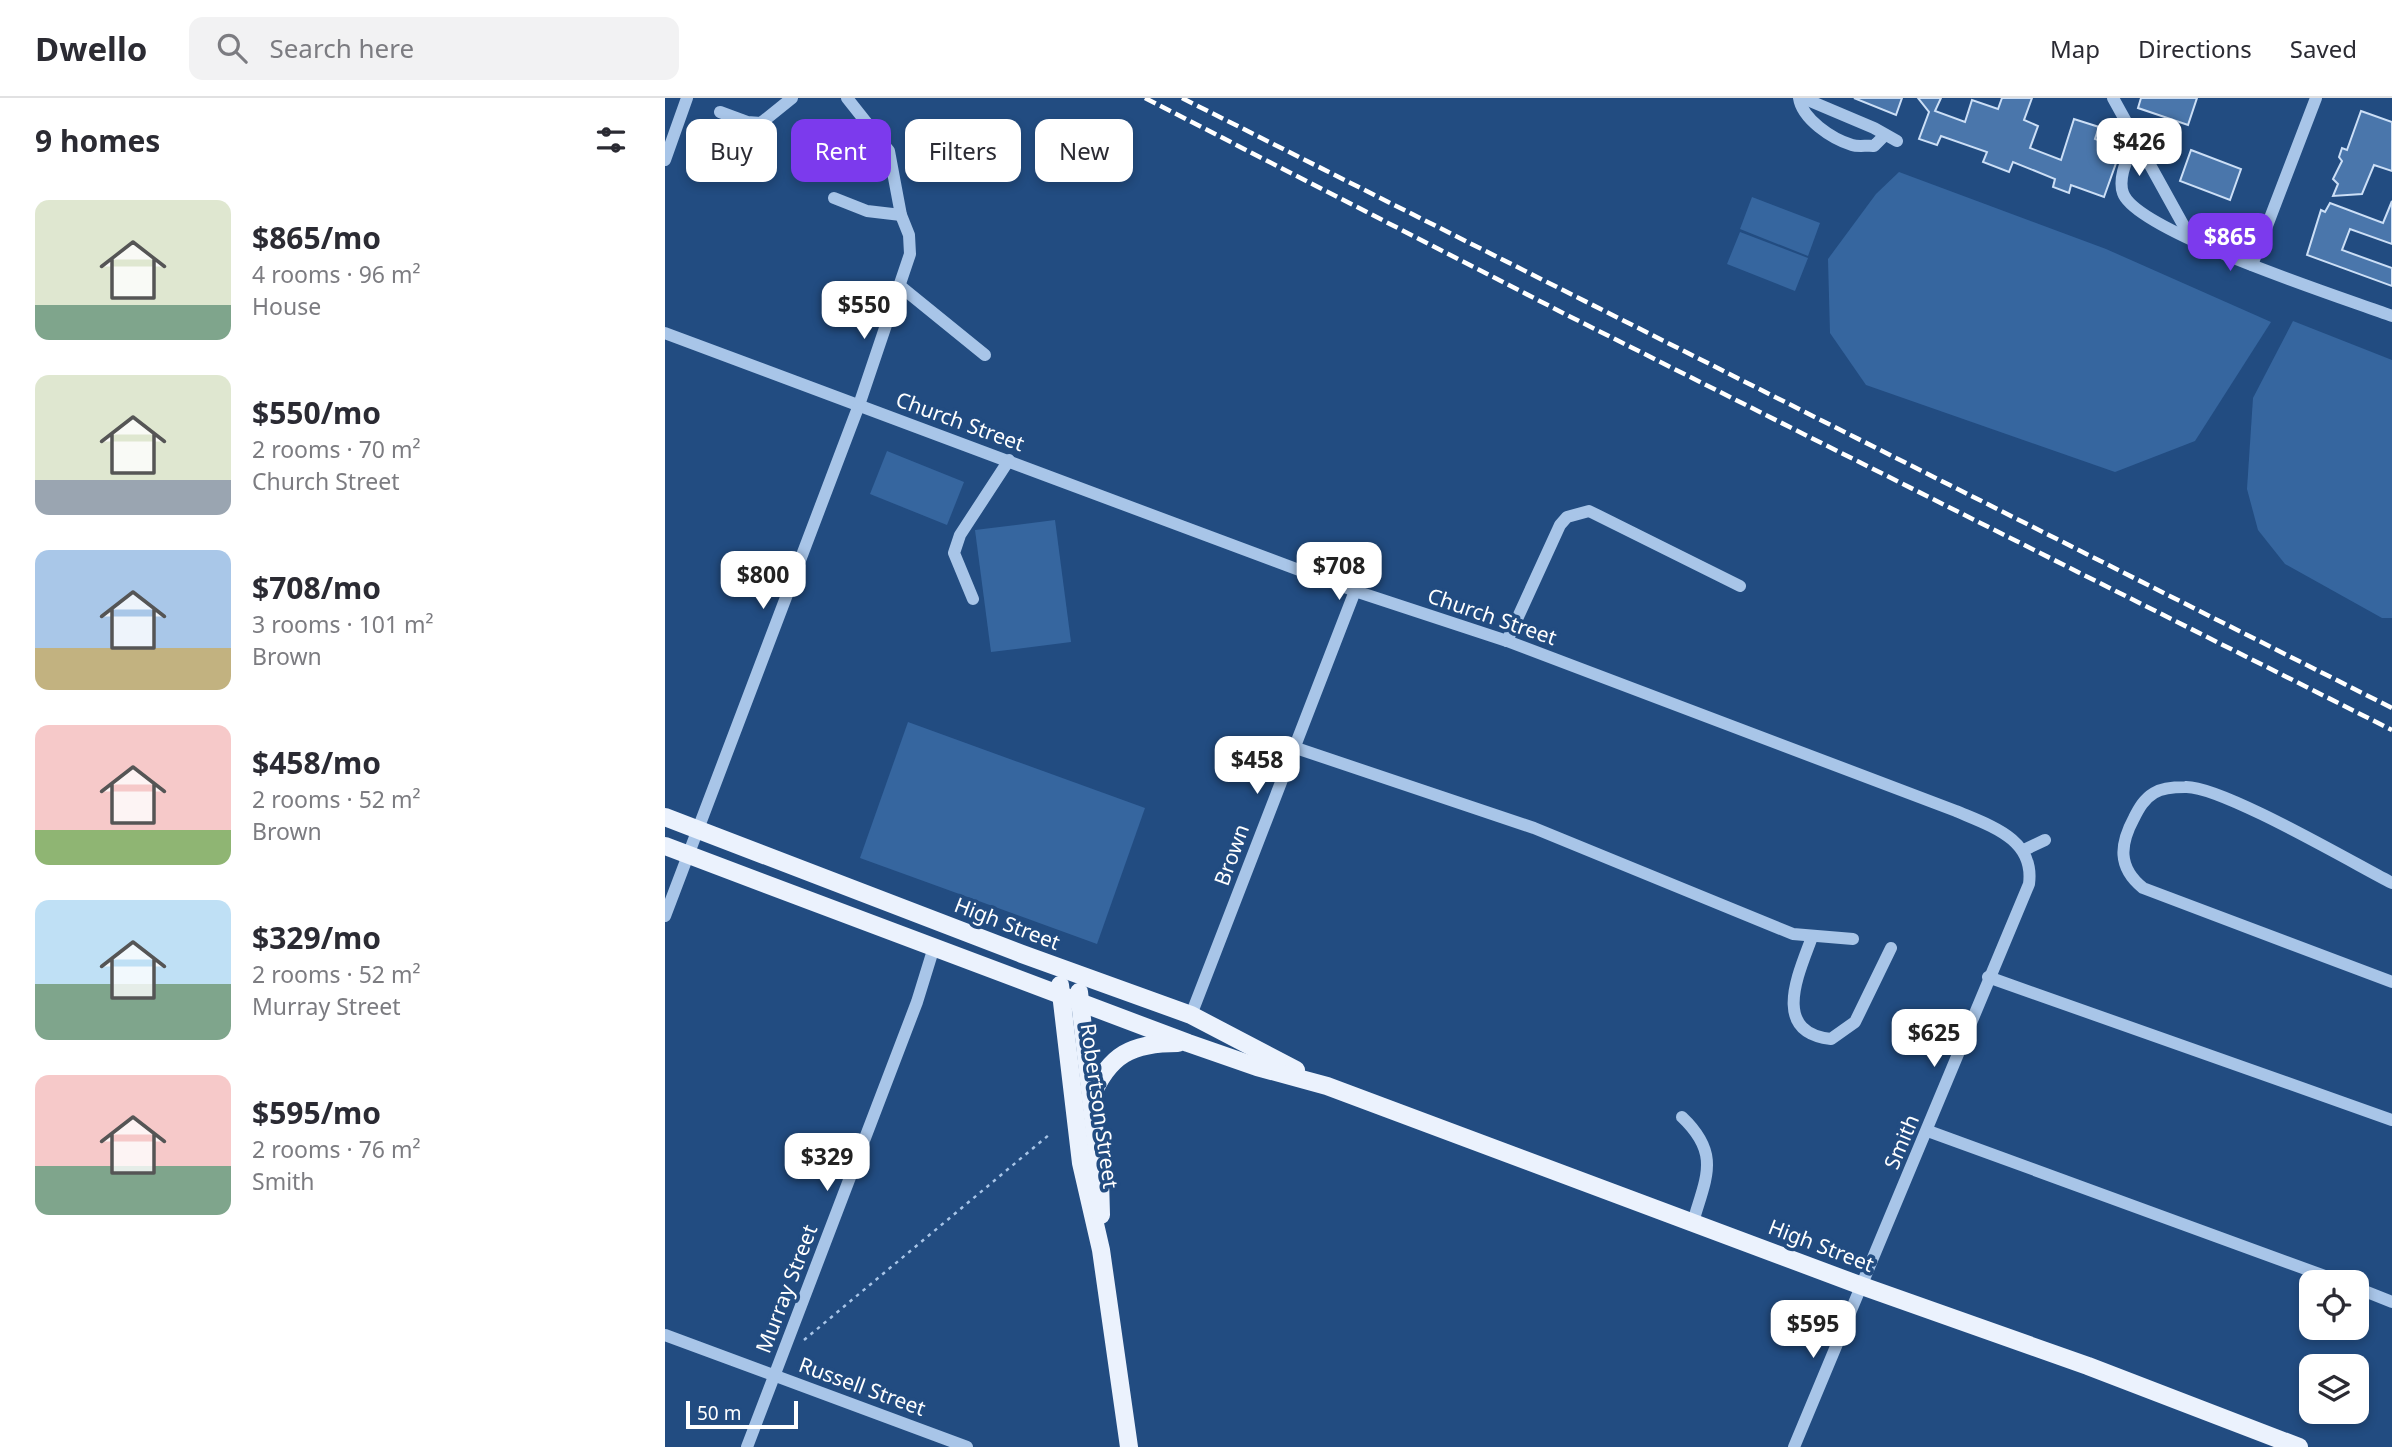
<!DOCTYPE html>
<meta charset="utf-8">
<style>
:root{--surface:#fff;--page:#f2f2f3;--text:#2b2b33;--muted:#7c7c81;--line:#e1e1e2;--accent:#7c3aed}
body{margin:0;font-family:"Noto Sans",sans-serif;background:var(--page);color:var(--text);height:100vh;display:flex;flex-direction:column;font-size:26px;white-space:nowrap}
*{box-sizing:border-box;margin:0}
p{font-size:23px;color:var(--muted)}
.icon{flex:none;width:38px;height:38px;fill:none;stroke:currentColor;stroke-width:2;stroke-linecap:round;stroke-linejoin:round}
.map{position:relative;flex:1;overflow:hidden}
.drawer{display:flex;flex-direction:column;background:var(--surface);width:665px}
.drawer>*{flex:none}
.guide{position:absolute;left:21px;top:21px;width:665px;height:63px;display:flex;gap:14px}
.controls{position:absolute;left:1634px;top:1172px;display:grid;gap:14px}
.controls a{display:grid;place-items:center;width:70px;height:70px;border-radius:14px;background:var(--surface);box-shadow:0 4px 10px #0003;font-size:35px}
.scale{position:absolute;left:21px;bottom:18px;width:112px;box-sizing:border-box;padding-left:7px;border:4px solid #fff;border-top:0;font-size:19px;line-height:24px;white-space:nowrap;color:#fff;-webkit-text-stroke:5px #224c81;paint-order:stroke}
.price{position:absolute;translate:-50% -60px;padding:0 16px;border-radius:14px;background:#fff;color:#222;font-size:23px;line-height:46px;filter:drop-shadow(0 2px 4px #0008)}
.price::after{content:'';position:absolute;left:50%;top:42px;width:21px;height:16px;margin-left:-10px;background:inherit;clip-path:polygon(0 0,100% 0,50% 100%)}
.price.active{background:var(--accent);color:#fff}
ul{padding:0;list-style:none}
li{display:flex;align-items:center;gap:21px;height:175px;padding:0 35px}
li span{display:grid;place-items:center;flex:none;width:196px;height:140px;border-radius:14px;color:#555}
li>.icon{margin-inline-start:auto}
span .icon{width:84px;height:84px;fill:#fffc;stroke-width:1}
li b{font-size:30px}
h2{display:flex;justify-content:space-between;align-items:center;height:84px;padding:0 35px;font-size:30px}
.chip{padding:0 24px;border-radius:14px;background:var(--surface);box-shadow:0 4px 10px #0003;font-size:24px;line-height:63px}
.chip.active{background:var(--accent);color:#fff}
header{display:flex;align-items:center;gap:42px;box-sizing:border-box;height:98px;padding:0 35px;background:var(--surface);border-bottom:2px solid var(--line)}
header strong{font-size:33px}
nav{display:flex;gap:38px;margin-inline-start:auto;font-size:24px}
.search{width:490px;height:63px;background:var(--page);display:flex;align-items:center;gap:18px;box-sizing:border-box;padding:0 24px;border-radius:14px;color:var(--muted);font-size:26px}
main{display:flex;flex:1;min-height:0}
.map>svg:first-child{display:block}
.green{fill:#36669f}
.building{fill:#4a76ab;stroke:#ccdff6;stroke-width:2}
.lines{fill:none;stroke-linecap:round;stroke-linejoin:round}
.path{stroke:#a8c5e8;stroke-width:2.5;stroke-dasharray:3.5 5;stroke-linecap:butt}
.minor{stroke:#a8c5e8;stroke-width:12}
.major{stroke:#ebf2fd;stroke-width:18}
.rail{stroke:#fff;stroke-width:4.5;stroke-dasharray:12 5;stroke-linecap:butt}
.labels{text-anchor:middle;stroke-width:7;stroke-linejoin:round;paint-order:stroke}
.street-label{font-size:21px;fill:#fff;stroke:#224c81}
</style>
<header>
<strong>Dwello</strong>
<div class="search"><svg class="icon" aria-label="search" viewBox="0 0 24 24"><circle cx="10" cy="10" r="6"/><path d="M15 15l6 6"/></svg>Search here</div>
<nav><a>Map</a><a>Directions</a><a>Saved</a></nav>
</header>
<main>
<section class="drawer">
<h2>9 homes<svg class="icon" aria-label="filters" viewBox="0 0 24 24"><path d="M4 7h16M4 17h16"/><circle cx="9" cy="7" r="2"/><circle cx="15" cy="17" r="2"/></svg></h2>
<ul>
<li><span style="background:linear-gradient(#dfe7d0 75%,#7fa58c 0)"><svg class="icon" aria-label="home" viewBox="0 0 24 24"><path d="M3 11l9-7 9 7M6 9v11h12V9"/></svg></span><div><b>$865/mo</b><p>4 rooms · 96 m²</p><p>House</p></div></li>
<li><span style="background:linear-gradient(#dfe7d0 75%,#9aa5b1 0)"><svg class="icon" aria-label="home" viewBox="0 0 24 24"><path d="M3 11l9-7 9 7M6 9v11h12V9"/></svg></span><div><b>$550/mo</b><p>2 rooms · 70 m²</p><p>Church Street</p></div></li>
<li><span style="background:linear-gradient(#a9c7e8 70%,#c2b280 0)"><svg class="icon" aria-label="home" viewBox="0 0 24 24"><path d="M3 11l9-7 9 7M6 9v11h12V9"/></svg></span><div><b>$708/mo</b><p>3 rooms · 101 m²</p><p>Brown</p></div></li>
<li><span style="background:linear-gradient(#f6c9c9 75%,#8fb573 0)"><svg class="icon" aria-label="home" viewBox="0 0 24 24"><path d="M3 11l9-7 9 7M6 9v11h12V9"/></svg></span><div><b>$458/mo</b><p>2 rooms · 52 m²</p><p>Brown</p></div></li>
<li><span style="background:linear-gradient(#bfe0f5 60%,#7fa58c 0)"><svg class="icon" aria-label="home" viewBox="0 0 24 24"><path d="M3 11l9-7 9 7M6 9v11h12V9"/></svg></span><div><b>$329/mo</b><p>2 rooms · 52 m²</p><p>Murray Street</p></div></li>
<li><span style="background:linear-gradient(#f6c9c9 65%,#7fa58c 0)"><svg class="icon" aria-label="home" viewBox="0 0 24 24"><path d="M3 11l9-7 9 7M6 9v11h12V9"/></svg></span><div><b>$595/mo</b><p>2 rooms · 76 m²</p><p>Smith</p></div></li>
</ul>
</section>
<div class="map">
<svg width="1727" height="1349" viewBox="0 0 1727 1349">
<rect width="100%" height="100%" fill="#224c81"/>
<g class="green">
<polygon points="1234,74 1441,151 1606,224 1530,343 1450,374 1201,287 1165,235 1163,161 1211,96"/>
<polygon points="1087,99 1155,125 1143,158 1075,131"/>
<polygon points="1075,134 1143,160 1130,193 1062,166"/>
<polygon points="1628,223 1727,262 1727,520 1717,520 1620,466 1593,432 1582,391 1588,300"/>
<polygon points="222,353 299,384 282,427 205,396"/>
<polygon points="390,422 406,544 326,554 310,432"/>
<polygon points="243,624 480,710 432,846 195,760"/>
</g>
<g class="building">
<polygon points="1189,0 1237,0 1231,17"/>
<polygon points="1253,0 1276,0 1270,13 1300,24 1307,2 1333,11 1337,0 1367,0 1359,22 1373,28 1365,50 1396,62 1409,21 1434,29 1430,41 1456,51 1439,99 1406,87 1404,95 1388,89 1390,81 1348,64 1344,74 1318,64 1322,54 1276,38 1272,47 1254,41 1264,14"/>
<polygon points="1476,0 1532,0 1523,27 1473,10"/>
<polygon points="1696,13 1727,24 1727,73 1709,67 1697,96 1668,98 1673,86 1668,81 1677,63 1674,59 1677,50 1682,52"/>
<polygon points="1526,52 1576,71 1565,102 1515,83"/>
<polygon points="1727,103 1727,146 1685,131 1677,152 1727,170 1727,188 1642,157 1656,112 1660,114 1665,105 1718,125"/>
</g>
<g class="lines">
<polyline class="path" points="139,1242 385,1036"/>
<g class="minor">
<path d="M1134,0C1137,21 1167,41 1187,47C1193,49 1203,47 1209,48L1220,37"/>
<polyline points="1138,0 1209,30 1232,43"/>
<polyline points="1448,0 1526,141"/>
<polyline points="55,14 82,24 96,25 127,0"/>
<path d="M1471,39C1465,56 1452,78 1458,95C1471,134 1682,201 1727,218"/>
<polyline points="0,62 22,0"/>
<polyline points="169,100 202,113 236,117"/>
<polyline points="1587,167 1651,0"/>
<polyline points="235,188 320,257"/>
<path d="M0,235L690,493L842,543L1291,713C1326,728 1370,741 1364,786L1129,1349"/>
<polyline points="308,501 289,455 295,437 344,362"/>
<polyline points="842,543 895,427 902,419 924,413 1075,488"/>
<polyline points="628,649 869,730 1128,836 1188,841"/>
<polyline points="1359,752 1380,742"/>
<path d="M1727,785C1688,765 1555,687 1520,689C1510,689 1497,690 1489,695C1479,701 1474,710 1469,720C1455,746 1452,769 1478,790L1727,884"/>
<polyline points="0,818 194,307 245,156 244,137 236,117 224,53 182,0"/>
<path d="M1147,839C1134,875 1105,934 1166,941L1190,924L1226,850"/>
<polyline points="1323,879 1727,1022"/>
<polyline points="526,917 690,493"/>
<path d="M1017,1019C1056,1056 1041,1079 1028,1124"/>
<polyline points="1263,1033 1679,1185"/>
<polyline points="1692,1190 1727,1204"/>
<polyline points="0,1237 302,1349"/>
<polyline points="82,1349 252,904 269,849"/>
</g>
<g class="major">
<polyline points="0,719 357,856 526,917 631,972"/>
<polyline points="0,748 523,945 592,969 662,988 1197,1188 1423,1268 1634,1349"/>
<polyline points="395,887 416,1065 436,1152 464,1349"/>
<polyline points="414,894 435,1081 436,1117"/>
<path d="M426,1000C444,956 467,945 513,945"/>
</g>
<g class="rail">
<polyline points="480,0 902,217 1727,632"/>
<polyline points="517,0 1727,610"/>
</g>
</g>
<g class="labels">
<g class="street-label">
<text transform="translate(295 324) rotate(20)" y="7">Church Street</text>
<text transform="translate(827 519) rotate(19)" y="7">Church Street</text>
<text transform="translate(567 757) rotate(-70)" y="7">Brown</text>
<text transform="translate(342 826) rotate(21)" y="7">High Street</text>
<text transform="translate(434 1008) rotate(82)" y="7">Robertson Street</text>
<text transform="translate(1237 1044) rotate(-67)" y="7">Smith</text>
<text transform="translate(1156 1148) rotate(21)" y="7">High Street</text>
<text transform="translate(122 1191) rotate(-69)" y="7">Murray Street</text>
<text transform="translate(197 1289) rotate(20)" y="7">Russell Street</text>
</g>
</g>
</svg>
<div class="controls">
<a><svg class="icon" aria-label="locate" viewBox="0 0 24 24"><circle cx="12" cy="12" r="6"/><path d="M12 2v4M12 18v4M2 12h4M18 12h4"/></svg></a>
<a><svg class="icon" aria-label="layers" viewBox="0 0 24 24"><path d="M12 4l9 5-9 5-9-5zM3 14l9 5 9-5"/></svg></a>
</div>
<div class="scale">50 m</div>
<b class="price" style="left:1474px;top:80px">$426</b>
<b class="price active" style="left:1565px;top:175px">$865</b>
<b class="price" style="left:199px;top:243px">$550</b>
<b class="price" style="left:674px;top:504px">$708</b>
<b class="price" style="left:98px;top:513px">$800</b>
<b class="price" style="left:592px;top:698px">$458</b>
<b class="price" style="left:1269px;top:971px">$625</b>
<b class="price" style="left:162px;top:1095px">$329</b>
<b class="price" style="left:1148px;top:1262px">$595</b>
<div class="guide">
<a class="chip">Buy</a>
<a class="chip active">Rent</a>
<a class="chip">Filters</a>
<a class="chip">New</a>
</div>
</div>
</main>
